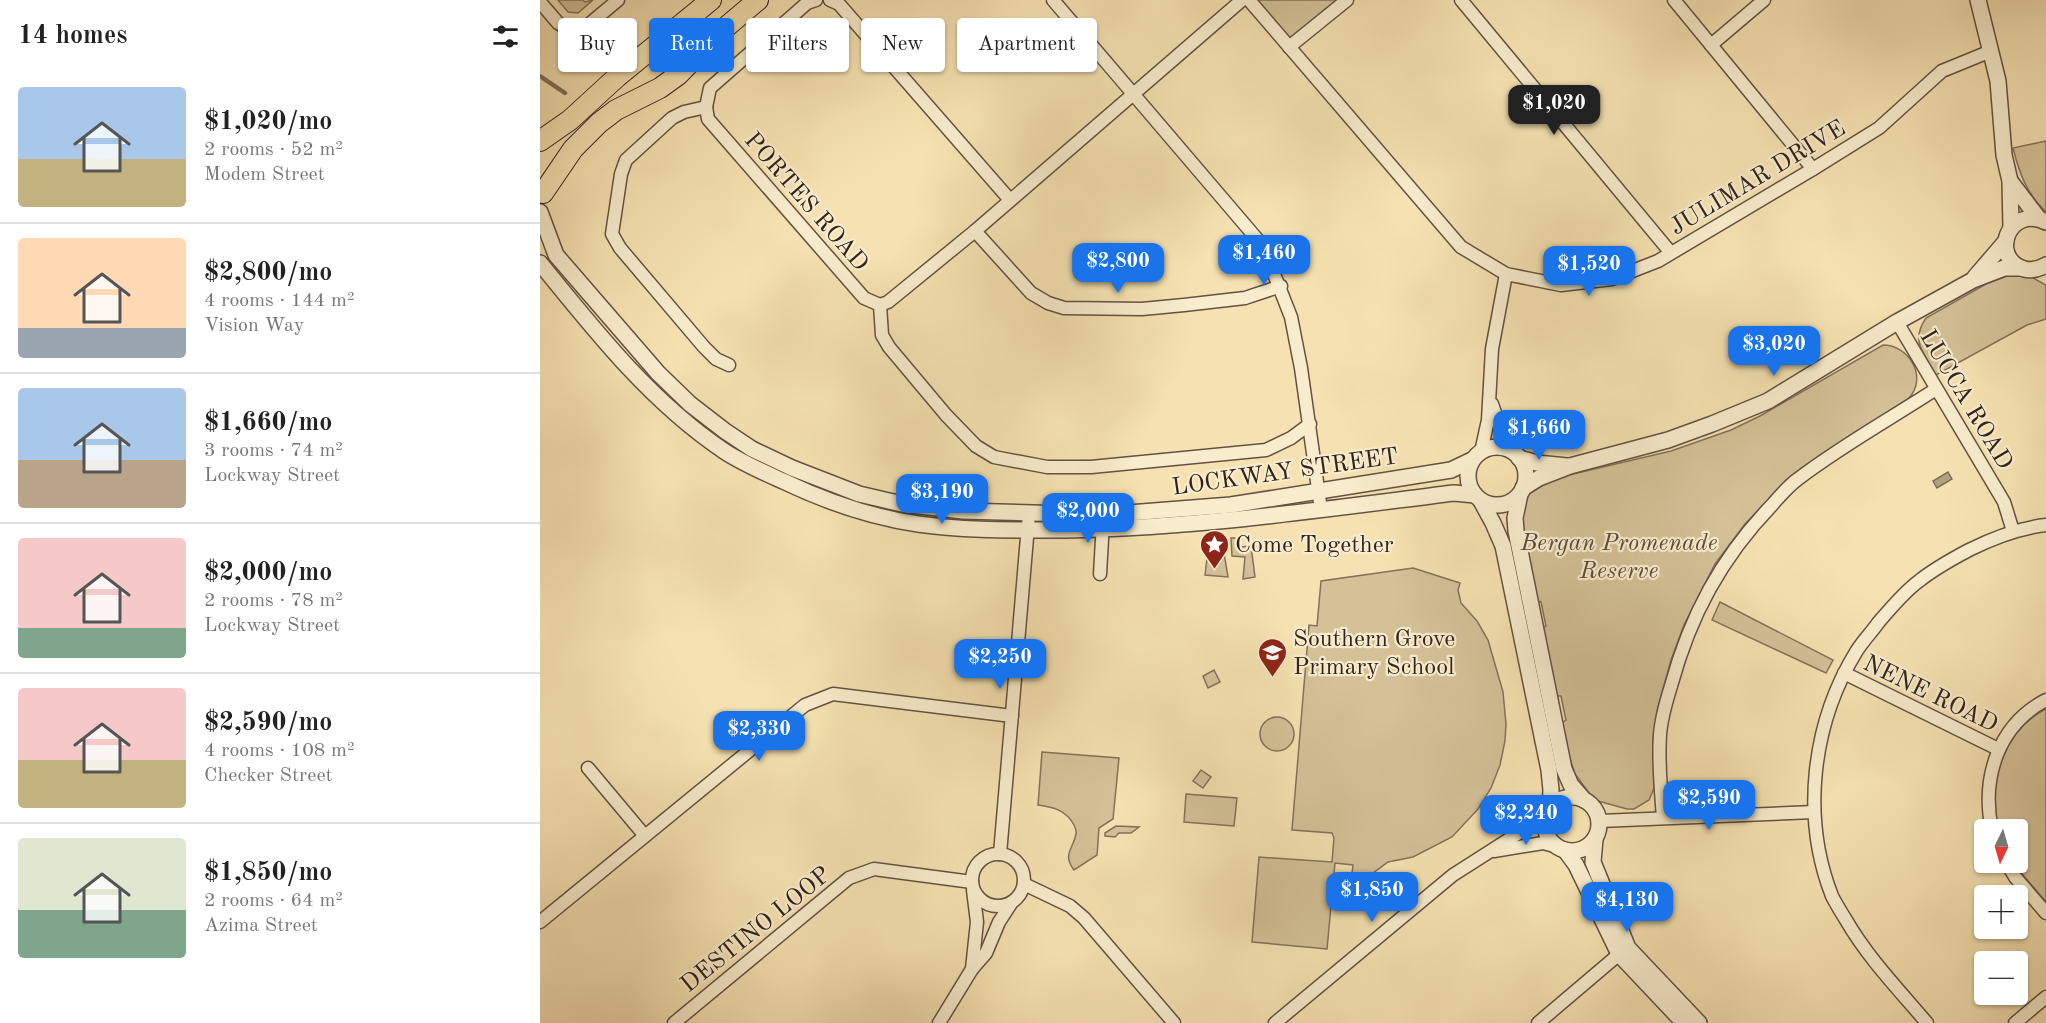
<!DOCTYPE html>
<meta charset="utf-8">
<style>
:root{--surface:#fff;--page:#f6f6f6;--text:#222;--muted:#767676;--line:#e0e0e0;--accent:#1a73e8}
body{margin:0;font-family:"Old Standard TT",serif;background:var(--page);color:var(--text);height:100vh;display:flex;flex-direction:column;font-size:22px;white-space:nowrap}
*{box-sizing:border-box;margin:0}
p{font-size:20px;color:var(--muted)}
.icon{flex:none;width:33px;height:33px;fill:none;stroke:currentColor;stroke-width:2;stroke-linecap:round;stroke-linejoin:round}
.map{position:relative;flex:1;overflow:hidden}
.drawer{display:flex;flex-direction:column;background:var(--surface);width:540px}
.drawer>*{flex:none}
.hud{position:absolute;left:18px;top:18px;width:570px;height:54px;display:flex;gap:12px}
.needle{width:39px;rotate:185deg}
.fabs{position:absolute;left:1434px;top:819px;display:grid;gap:12px}
.fabs a{display:grid;place-items:center;width:54px;height:54px;border-radius:6px;background:var(--surface);box-shadow:0 2px 4px #0004;font-size:30px}
.price{position:absolute;translate:-50% -51px;padding:0 14px;border-radius:12px;background:var(--accent);color:#fff;font-size:20px;line-height:39px;filter:drop-shadow(0 2px 3px #0008)}
.price::after{content:'';position:absolute;left:50%;top:36px;width:18px;height:14px;margin-left:-9px;background:inherit;clip-path:polygon(0 0,100% 0,50% 100%)}
.price.active{background:#222;color:#fff}
ul{padding:0;list-style:none}
li{display:flex;align-items:center;gap:18px;height:150px;padding:0 18px}
li+li{border-top:2px solid var(--line)}
li span{display:grid;place-items:center;flex:none;width:168px;height:120px;border-radius:6px;color:#555}
li>.icon{margin-inline-start:auto}
span .icon{width:72px;height:72px;fill:#fffc;stroke-width:1}
li b{font-size:26px}
h2{display:flex;justify-content:space-between;align-items:center;height:72px;padding:0 18px;font-size:26px}
.chip{padding:0 21px;border-radius:6px;background:var(--surface);box-shadow:0 2px 4px #0004;font-size:21px;line-height:54px}
.chip.active{background:var(--accent);color:#fff}
main{display:flex;flex:1;min-height:0}
.map>svg:first-child{display:block}
.green{fill:#d4c198;stroke:#83725b;stroke-width:1.5}
.water{fill:#b3a07f;stroke:#7f6e58;stroke-width:1.5}
.lines{fill:none;stroke-linecap:round;stroke-linejoin:round}
.stream{stroke:#7f6e58;stroke-width:4.5}
.minor-casing{stroke:#635243;stroke-width:15}
.tertiary-casing{stroke:#635243;stroke-width:18}
.primary-casing{stroke:#32231e;stroke-width:22}
.minor{stroke:#f8eccc;stroke-width:12}
.tertiary{stroke:#f8eccc;stroke-width:15}
.primary{stroke:#f5e1b1;stroke-width:20}
.labels{text-anchor:middle;stroke-width:4.5;stroke-linejoin:round;paint-order:stroke}
.street-label{font-size:24px;fill:#32231e;stroke:#f8eccc}
.park-label{font-size:24px;font-style:italic;fill:#5a4a3c;stroke:#f8eccc}
.poi-label{font-size:24px;fill:#32231e;stroke:#f8eccc;text-anchor:start}
</style>
<main>
<section class="drawer">
<h2>14 homes<svg class="icon" aria-label="filters" viewBox="0 0 24 24"><path d="M4 7h16M4 17h16"/><circle cx="9" cy="7" r="2"/><circle cx="15" cy="17" r="2"/></svg></h2>
<ul>
<li><span style="background:linear-gradient(#a9c7e8 60%,#c2b280 0)"><svg class="icon" aria-label="home" viewBox="0 0 24 24"><path d="M3 11l9-7 9 7M6 9v11h12V9"/></svg></span><div><b>$1,020/mo</b><p>2 rooms · 52 m²</p><p>Modem Street</p></div></li>
<li><span style="background:linear-gradient(#ffd9b3 75%,#9aa5b1 0)"><svg class="icon" aria-label="home" viewBox="0 0 24 24"><path d="M3 11l9-7 9 7M6 9v11h12V9"/></svg></span><div><b>$2,800/mo</b><p>4 rooms · 144 m²</p><p>Vision Way</p></div></li>
<li><span style="background:linear-gradient(#a9c7e8 60%,#b9a48a 0)"><svg class="icon" aria-label="home" viewBox="0 0 24 24"><path d="M3 11l9-7 9 7M6 9v11h12V9"/></svg></span><div><b>$1,660/mo</b><p>3 rooms · 74 m²</p><p>Lockway Street</p></div></li>
<li><span style="background:linear-gradient(#f6c9c9 75%,#7fa58c 0)"><svg class="icon" aria-label="home" viewBox="0 0 24 24"><path d="M3 11l9-7 9 7M6 9v11h12V9"/></svg></span><div><b>$2,000/mo</b><p>2 rooms · 78 m²</p><p>Lockway Street</p></div></li>
<li><span style="background:linear-gradient(#f6c9c9 60%,#c2b280 0)"><svg class="icon" aria-label="home" viewBox="0 0 24 24"><path d="M3 11l9-7 9 7M6 9v11h12V9"/></svg></span><div><b>$2,590/mo</b><p>4 rooms · 108 m²</p><p>Checker Street</p></div></li>
<li><span style="background:linear-gradient(#dfe7d0 60%,#7fa58c 0)"><svg class="icon" aria-label="home" viewBox="0 0 24 24"><path d="M3 11l9-7 9 7M6 9v11h12V9"/></svg></span><div><b>$1,850/mo</b><p>2 rooms · 64 m²</p><p>Azima Street</p></div></li>
</ul>
</section>
<div class="map">
<svg width="1506" height="1023" viewBox="0 0 1506 1023">
<rect width="100%" height="100%" fill="#f5e1b1"/>
<filter id="stains"><feTurbulence type="fractalNoise" baseFrequency=".00333" numOctaves="4"/><feColorMatrix values="0 0 0 0 .2 0 0 0 0 .09 0 0 0 0 .02 0 0 0 .5 -.17"/></filter>
<radialGradient id="worn" r=".72"><stop offset=".6" stop-color="#630" stop-opacity="0"/><stop offset="1" stop-color="#630" stop-opacity=".3"/></radialGradient>
<g class="green">
<polygon points="18,0 43,0 45,2 53,0 38,13 28,12"/>
<polygon points="715,0 799,0 750,41"/>
<path d="M1506,141V212C1487,195 1479,172 1473,148Z"/>
<path d="M1472,274H1486L1506,285V319L1487,325L1396,375C1384,354 1370,341 1386,318L1446,284Z"/>
<path d="M1343,345C1369,345 1388,377 1369,398L1250,477L1205,524L1175,564L1144,625L1131,660L1118,707L1113,740L1115,786L1109,800L1094,809H1087L1058,801L1052,797L1035,774L1027,749L1022,723L1026,720L1021,696H1016L1002,628L1006,626L1001,602L996,601L981,520L986,496L998,486L1016,478L1131,451L1191,430L1220,416Z"/>
<polygon points="691,538 699,538 700,547 711,546 715,577 703,579 705,557 692,556"/>
<polygon points="682,541 688,577 665,575 669,542"/>
<polygon points="873,568 920,583 918,590 921,603 937,621 948,640 963,692 966,724 965,741 960,765 951,788 938,809 912,837 873,857 848,862 810,890 813,865 795,863 787,949 712,942 719,857 792,862 794,838 792,833 752,830 769,625 777,626 781,581"/>
<polygon points="1180,602 1293,660 1286,673 1172,620"/>
<polygon points="674,670 680,682 668,688 663,676"/>
<path d="M1506,709V902L1473,863L1478,862V830H1459C1446,785 1463,731 1506,709Z"/>
<circle cx="737" cy="734" r="17"/>
<path d="M502,752L579,758L573,819L559,828L557,855L534,870C522,854 533,850 536,834C537,831 536,829 534,825C526,810 513,807 498,805Z"/>
<polygon points="661,770 671,777 663,788 653,781"/>
<polygon points="646,794 697,798 694,826 644,822"/>
<polygon points="576,826 599,827 591,833 579,833 575,837 565,836 565,833"/>
</g>
<polygon class="water" points="1408,472 1412,479 1397,488 1393,481"/>
<g class="lines">
<polyline class="stream" points="0,76 25,93"/>
<defs>
<g id="minor">
<polyline points="276,0 267,3 170,88 166,107 168,119 324,298 340,305 348,302 435,231 702,0"/>
<polyline points="290,0 299,4 470,200"/>
<polyline points="513,0 723,246 751,317 761,368 781,510"/>
<polyline points="709,0 921,247 966,274 1021,285 1072,279 1118,261 1273,169 1339,128 1402,71 1451,51"/>
<polyline points="921,0 1131,253"/>
<polyline points="1134,0 1273,169"/>
<polyline points="0,2 18,23 31,31 47,26 78,0"/>
<polyline points="1171,45 1224,0"/>
<polyline points="749,47 807,0"/>
<polyline points="166,107 144,112 132,118 86,160 81,174 72,234 80,248 164,347 176,359 189,365"/>
<polyline points="435,231 491,293 508,303 524,308 602,309 644,305 705,298 741,286"/>
<polyline points="340,305 342,335 349,347 406,415 436,446 454,457 507,467 551,467 726,450 751,438 770,424"/>
<polyline points="1357,322 1464,502 1473,531"/>
<polyline points="952,404 968,450"/>
<polyline points="941,452 948,420 952,349 966,274"/>
<polyline points="560,574 563,522"/>
<polyline points="1304,673 1458,749"/>
<polyline points="48,768 105,836"/>
<path d="M1123,818C1121,790 1118,763 1120,735C1121,719 1126,702 1131,686C1150,616 1181,558 1232,505C1240,496 1248,486 1258,479C1301,446 1350,419 1396,389"/>
<polyline points="1060,821 1274,812"/>
<path d="M1452,830C1441,778 1458,725 1506,700"/>
<polyline points="954,851 1003,843 1018,847"/>
<circle cx="458" cy="880" r="26"/>
<polyline points="460,854 489,514"/>
<polyline points="1466,862 1475,877 1506,913"/>
<polyline points="484,884 530,906 544,918 634,1023"/>
<polyline points="0,922 265,705 293,694 472,716"/>
<polyline points="432,969 437,922 433,890"/>
<polyline points="134,1023 309,878 334,869 432,882"/>
<polyline points="399,1023 432,969 446,953 459,922 472,902"/>
<polyline points="735,1023 913,875 1007,815"/>
<polyline points="998,1023 1084,950"/>
<path d="M1387,1023C1359,990 1328,958 1306,920C1301,912 1296,904 1292,896C1261,817 1272,724 1316,652C1322,642 1331,633 1338,623C1350,609 1364,592 1379,581C1394,569 1412,559 1429,550C1453,538 1479,528 1506,525"/>
<polyline points="1475,1023 1506,997"/>
</g>
<g id="tertiary">
<polyline points="1438,0 1458,81 1464,155 1470,181 1471,228"/>
<polyline points="1470,181 1499,219"/>
<polyline points="0,212 16,255 118,373 150,404 185,431 212,449 252,468 319,494 362,504 423,511 563,515 691,505 911,470 932,460"/>
<path d="M1506,222C1468,204 1449,258 1484,269C1492,271 1499,269 1506,265"/>
<path d="M0,263C55,331 111,402 184,451C202,463 223,472 243,481C287,502 329,517 378,524C419,530 463,530 504,530C642,530 777,510 914,493L935,495"/>
<polyline points="1435,277 1466,241"/>
<circle cx="957" cy="476" r="29"/>
<polyline points="979,458 997,463 1027,466"/>
<polyline points="983,488 999,478 1030,466 1128,440 1172,424 1228,401 1357,322 1433,280 1464,268 1481,268"/>
<polyline points="980,494 975,518 976,531 1024,769 1031,785 1044,800"/>
<polyline points="941,501 953,523 963,546 1009,770 1011,790 1010,809"/>
<circle cx="1032" cy="824" r="27"/>
<polyline points="1055,839 1053,862 1088,948 1159,1023"/>
<polyline points="1025,850 1036,865 1079,954 1144,1023"/>
</g>
<g id="primary">
<polyline points="0,141 30,120 77,77 171,0"/>
<polyline points="3,193 33,149 59,123 76,110 120,88 138,75 179,33 218,0"/>
</g>
</defs>
<use href="#minor" class="minor-casing"/>
<use href="#tertiary" class="tertiary-casing"/>
<use href="#primary" class="primary-casing"/>
<use href="#minor" class="minor"/>
<use href="#tertiary" class="tertiary"/>
<use href="#primary" class="primary"/>
</g>
<defs>
<symbol id="sight-pin" viewBox="-11 -11 22 30"><path d="M0 17L-7.5 6A9.5 9.5 0 1 1 7.5 6Z" fill="#8f2418" stroke="#f8eccc"/><path d="M0-6L1.8-2.2L6-1.7L2.9 1.2L3.7 5.4L0 3.3L-3.7 5.4L-2.9 1.2L-6-1.7L-1.8-2.2Z" fill="#fff"/></symbol>
<symbol id="school-pin" viewBox="-11 -11 22 30"><path d="M0 17L-7.5 6A9.5 9.5 0 1 1 7.5 6Z" fill="#8f2418" stroke="#f8eccc"/><path d="M0-5L7-2L0 1L-7-2ZM-4 1L0 2.5L4 1V4Q0 6-4 4Z" fill="#fff"/></symbol>
</defs>
<g fill-rule="evenodd">
<use href="#sight-pin" x="658" y="528" width="33" height="45"/>
<use href="#school-pin" x="716" y="636" width="33" height="45"/>
</g>
<g class="labels">
<g class="street-label">
<text transform="translate(1217 177) rotate(-31)" y="8">JULIMAR DRIVE</text>
<text transform="translate(267 201) rotate(49)" y="8">PORTES ROAD</text>
<text transform="translate(1427 399) rotate(59)" y="8">LUCCA ROAD</text>
<text transform="translate(745 471) rotate(-8)" y="8">LOCKWAY STREET</text>
<text transform="translate(1391 693) rotate(26)" y="8">NENE ROAD</text>
<text transform="translate(215 929) rotate(-39)" y="8">DESTINO LOOP</text>
</g>
<g class="park-label">
<text x="1079" y="550">Bergan Promenade<tspan x="1079" dy="28">Reserve</tspan></text>
</g>
<g class="poi-label">
<text x="695" y="552">Come Together</text>
<text x="753" y="646">Southern Grove<tspan x="753" dy="28">Primary School</tspan></text>
</g>
</g>
<rect width="100%" height="100%" filter="url(#stains)"/>
<rect width="100%" height="100%" fill="url(#worn)"/>
</svg>
<div class="fabs">
<a><svg class="needle" viewBox="-14 -14 28 28"><path d="M0-13l5 13h-10z" fill="#e53935"/><path d="M0 13l5-13h-10z" fill="#767676"/></svg></a>
<a>+</a>
<a>−</a>
</div>
<b class="price active" style="left:1014px;top:136px">$1,020</b>
<b class="price" style="left:724px;top:286px">$1,460</b>
<b class="price" style="left:578px;top:294px">$2,800</b>
<b class="price" style="left:1049px;top:297px">$1,520</b>
<b class="price" style="left:1234px;top:377px">$3,020</b>
<b class="price" style="left:999px;top:461px">$1,660</b>
<b class="price" style="left:402px;top:525px">$3,190</b>
<b class="price" style="left:548px;top:544px">$2,000</b>
<b class="price" style="left:460px;top:690px">$2,250</b>
<b class="price" style="left:219px;top:762px">$2,330</b>
<b class="price" style="left:1169px;top:831px">$2,590</b>
<b class="price" style="left:986px;top:846px">$2,240</b>
<b class="price" style="left:832px;top:923px">$1,850</b>
<b class="price" style="left:1087px;top:933px">$4,130</b>
<div class="hud">
<a class="chip">Buy</a>
<a class="chip active">Rent</a>
<a class="chip">Filters</a>
<a class="chip">New</a>
<a class="chip">Apartment</a>
</div>
</div>
</main>
